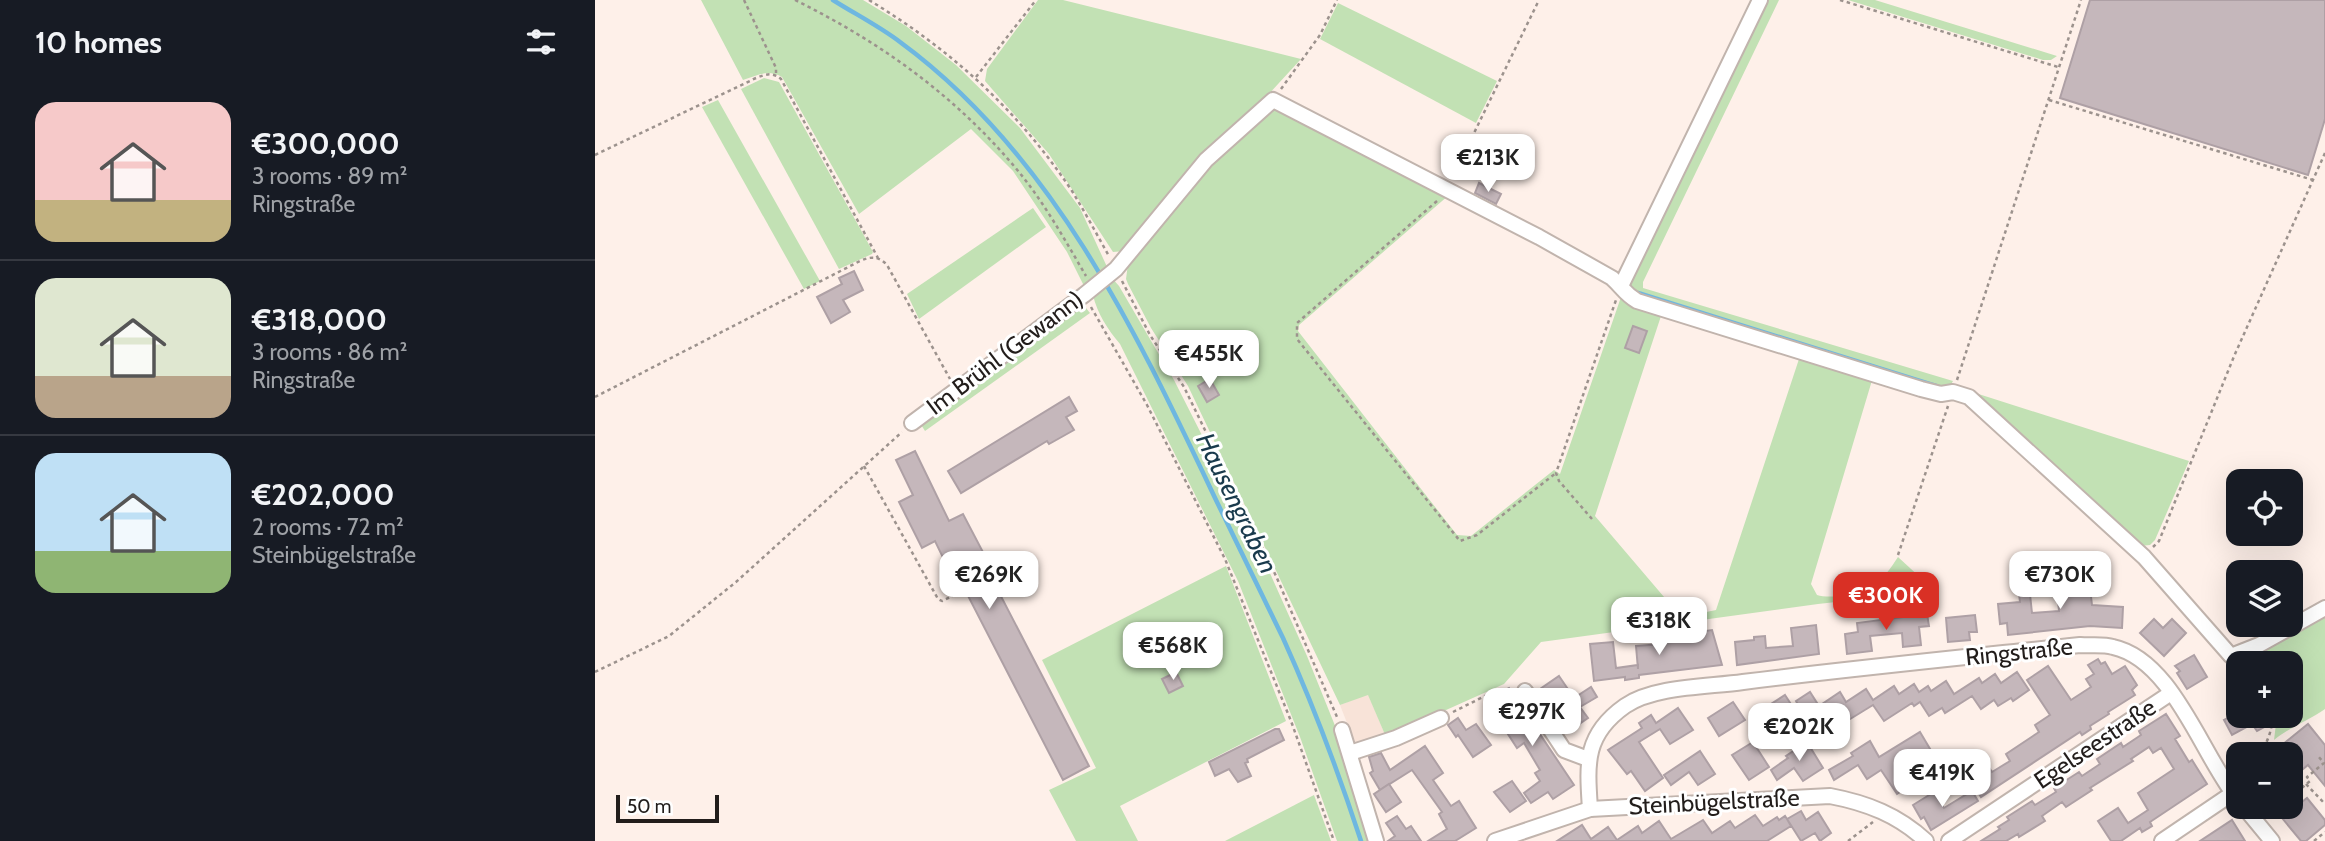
<!DOCTYPE html>
<meta charset="utf-8">
<style>
:root{--surface:#171b24;--page:#242831;--text:#f1f3f6;--muted:#9ea1a6;--line:#363941;--accent:#d93025}
body{margin:0;font-family:Cabin,sans-serif;background:var(--page);color:var(--text);height:100vh;display:flex;flex-direction:column;font-size:26px;white-space:nowrap}
*{box-sizing:border-box;margin:0}
p{font-size:23px;color:var(--muted)}
.icon{flex:none;width:38px;height:38px;fill:none;stroke:currentColor;stroke-width:2;stroke-linecap:round;stroke-linejoin:round}
.map{position:relative;flex:1;overflow:hidden}
.side{display:flex;flex-direction:column;background:var(--surface);width:595px}
.side>*{flex:none}
.fabs{position:absolute;left:1631px;top:469px;display:grid;gap:14px}
.fabs a{display:grid;place-items:center;width:77px;height:77px;border-radius:14px;background:var(--surface);box-shadow:0 7px 28px #0002;font-size:35px}
.scale{position:absolute;left:21px;bottom:18px;width:103px;box-sizing:border-box;padding-left:7px;border:4px solid #221d1b;border-top:0;font-size:19px;line-height:24px;white-space:nowrap;color:#221d1b;-webkit-text-stroke:5px #fff;paint-order:stroke}
.price{position:absolute;translate:-50% -60px;padding:0 16px;border-radius:14px;background:#fff;color:#222;font-size:23px;line-height:46px;filter:drop-shadow(0 2px 4px #0008)}
.price::after{content:'';position:absolute;left:50%;top:42px;width:21px;height:16px;margin-left:-10px;background:inherit;clip-path:polygon(0 0,100% 0,50% 100%)}
.price.selected{background:var(--accent);color:#fff}
ul{padding:0;list-style:none}
li{display:flex;align-items:center;gap:21px;height:175px;padding:0 35px}
li+li{border-top:2px solid var(--line)}
li span{display:grid;place-items:center;flex:none;width:196px;height:140px;border-radius:21px;color:#555}
li>.icon{margin-inline-start:auto}
span .icon{width:84px;height:84px;fill:#fffc;stroke-width:1}
li b{font-size:30px}
h2{display:flex;justify-content:space-between;align-items:center;height:84px;padding:0 35px;font-size:30px}
main{display:flex;flex:1;min-height:0}
.map>svg:first-child{display:block}
.built{fill:#f8e3d8}
.green{fill:#c2e1b4}
.lines{fill:none;stroke-linecap:round;stroke-linejoin:round}
.stream{stroke:#6eb7e0;stroke-width:4.5}
.building{fill:#c5b7bb;stroke:#aea0a5;stroke-width:2}
.minor-casing{stroke:#c1b4ad;stroke-width:18}
.path{stroke:#9c928d;stroke-width:2.5;stroke-dasharray:3.5 3.5;stroke-linecap:butt}
.minor{stroke:#fff;stroke-width:14}
.labels{text-anchor:middle;stroke-width:6;stroke-linejoin:round;paint-order:stroke}
.street-label{font-size:24px;fill:#221d1b;stroke:#fff}
.water-label{font-size:26px;font-style:italic;fill:#193a4c;stroke:#fff}
</style>
<main>
<section class="side">
<h2>10 homes<svg class="icon" aria-label="filters" viewBox="0 0 24 24"><path d="M4 7h16M4 17h16"/><circle cx="9" cy="7" r="2"/><circle cx="15" cy="17" r="2"/></svg></h2>
<ul>
<li><span style="background:linear-gradient(#f6c9c9 70%,#c2b280 0)"><svg class="icon" aria-label="home" viewBox="0 0 24 24"><path d="M3 11l9-7 9 7M6 9v11h12V9"/></svg></span><div><b>€300,000</b><p>3 rooms · 89 m²</p><p>Ringstraße</p></div></li>
<li><span style="background:linear-gradient(#dfe7d0 70%,#b9a48a 0)"><svg class="icon" aria-label="home" viewBox="0 0 24 24"><path d="M3 11l9-7 9 7M6 9v11h12V9"/></svg></span><div><b>€318,000</b><p>3 rooms · 86 m²</p><p>Ringstraße</p></div></li>
<li><span style="background:linear-gradient(#bfe0f5 70%,#8fb573 0)"><svg class="icon" aria-label="home" viewBox="0 0 24 24"><path d="M3 11l9-7 9 7M6 9v11h12V9"/></svg></span><div><b>€202,000</b><p>2 rooms · 72 m²</p><p>Steinbügelstraße</p></div></li>
</ul>
</section>
<div class="map">
<svg width="1730" height="841" viewBox="0 0 1730 841">
<rect width="100%" height="100%" fill="#fef0e9"/>
<polygon class="built" points="773,694 791,737 761,746 745,705"/>
<g class="green">
<path d="M106,0H268L311,26L361,65L425,128L485,208L513,269L490,288L472,252L418,171L376,129L264,214L187,77C172,69 163,75 148,80Z"/>
<polygon points="443,0 468,0 706,59 530,251 518,252 454,154 390,81 392,69"/>
<polygon points="1166,0 1184,0 1048,282 1048,288 1358,381 1354,388 1349,391 1045,298 1033,286"/>
<polygon points="1253,0 1280,0 1462,56 1456,60 1448,60"/>
<polygon points="743,3 902,81 881,123 725,39"/>
<polygon points="169,78 184,82 272,241 278,252 277,254 244,269 146,89"/>
<polygon points="123,100 225,281 209,289 107,107"/>
<path d="M681,110L694,112L854,195L704,325L703,331L862,535L876,536L959,470L965,474L1026,297L1067,313L1000,516L1075,604L1097,615L1121,610L1205,356L1278,377L1216,584L1222,595C1234,599 1266,595 1277,587C1288,579 1296,568 1303,557L1340,591L1223,604L946,642L909,684L791,737L773,695L745,705L593,386L556,328L533,284L531,279L533,264L604,172L672,111Z"/>
<polygon points="438,208 451,227 324,319 312,294"/>
<path d="M516,277L524,286L579,380L661,542L712,656L753,758L777,841H742L705,737L643,581L525,344C513,330 502,313 498,295Z"/>
<polygon points="480,306 491,308 495,313 330,431 325,423"/>
<polygon points="1371,390 1594,461 1560,540 1555,545 1545,546"/>
<polygon points="631,566 691,721 525,806 543,841 481,841 454,790 501,768 447,660"/>
<path d="M1730,612V709C1713,721 1695,727 1679,740L1682,716H1696V663H1645L1644,661Z"/>
<polygon points="719,795 736,841 630,841"/>
</g>
<g class="lines">
<g class="stream">
<path d="M238,0C260,14 284,26 305,42C458,154 542,334 621,500C643,546 666,592 688,638C717,702 744,774 766,841"/>
<polyline points="1043,293 1341,386"/>
</g>
</g>
<g class="building">
<polygon points="1495,0 1730,0 1730,119 1713,175 1465,98"/>
<polygon points="884,183 906,194 901,204 880,193"/>
<polygon points="259,271 268,290 248,300 255,312 236,323 222,297 247,284 244,278"/>
<polygon points="1038,326 1052,331 1044,353 1030,348"/>
<polygon points="615,379 624,395 612,402 603,386"/>
<polygon points="474,397 482,411 471,417 479,430 454,444 452,441 366,493 353,471"/>
<polygon points="320,451 354,521 368,514 401,577 397,579 494,766 468,780 368,586 352,594 347,584 358,578 340,541 327,548 304,502 318,495 301,460"/>
<polygon points="1494,579 1497,605 1528,607 1527,628 1495,626 1413,635 1412,623 1405,624 1403,604 1425,602 1423,586 1434,585 1437,613 1464,611 1461,582"/>
<polygon points="1332,614 1334,626 1324,627 1326,645 1308,647 1307,633 1275,636 1277,651 1252,654 1250,634 1263,632 1262,623"/>
<polygon points="1380,615 1382,632 1374,632 1375,640 1353,642 1351,618"/>
<polygon points="1559,619 1568,628 1577,619 1591,633 1569,656 1545,633"/>
<polygon points="1221,625 1224,654 1142,665 1140,642 1159,640 1159,637 1170,636 1171,648 1198,646 1196,628"/>
<polygon points="1117,630 1127,665 1044,675 1044,678 1030,680 1030,677 999,681 995,644 1018,642 1021,668 1043,665 1043,669 1041,646 1068,644 1068,637"/>
<polygon points="1599,655 1612,677 1592,689 1582,673 1585,671 1580,666"/>
<polygon points="1503,659 1506,664 1510,662 1517,674 1530,666 1542,685 1537,690 1540,695 1513,712 1514,714 1495,726 1496,729 1487,735 1485,732 1386,797 1370,772 1389,760 1397,772 1415,761 1411,754 1444,732 1440,725 1455,715 1432,680 1453,666 1476,700 1496,687 1491,679 1499,674 1493,665"/>
<polygon points="581,672 588,686 574,693 567,679"/>
<polygon points="1422,672 1434,690 1418,701 1416,698 1403,706 1399,700 1386,709 1377,696 1350,713 1347,708 1334,716 1325,702 1319,706 1317,703 1289,721 1278,705 1234,732 1219,709 1209,715 1201,701 1215,692 1224,706 1245,692 1251,702 1271,689 1278,700 1299,686 1304,694 1319,684 1324,692 1333,686 1336,691 1351,681 1359,694 1384,678 1387,683 1400,674 1406,683"/>
<polygon points="964,676 979,698 996,687 1002,697 985,707 993,718 974,731 945,689"/>
<polygon points="914,688 979,785 958,799 953,792 936,803 929,793 945,781 940,773 945,770 929,743 922,748 900,714 908,709 899,696"/>
<polygon points="1190,695 1201,712 1176,728 1165,711"/>
<polygon points="1138,702 1150,720 1124,736 1113,718"/>
<polygon points="1083,708 1098,730 1075,744 1065,729 1044,742 1068,778 1050,791 1036,771 1032,774 1013,750 1047,728 1044,723 1056,715 1061,723"/>
<polygon points="1571,714 1585,736 1580,739 1594,762 1597,760 1612,784 1555,822 1557,826 1547,832 1545,828 1526,841 1516,841 1503,821 1523,808 1533,823 1553,810 1543,793 1579,769 1566,748 1558,753 1554,747 1536,759 1538,761 1495,788 1497,790 1471,807 1467,802 1447,816 1450,821 1424,837 1423,834 1411,841 1386,841 1405,829 1403,827 1414,820 1412,817 1437,801 1440,805 1461,792 1459,788 1484,772 1487,776 1505,764 1502,759 1526,743 1528,747 1546,735 1544,731"/>
<polygon points="1637,716 1671,716 1667,718 1671,726 1662,731 1657,724 1637,735 1629,720"/>
<polygon points="863,718 871,730 881,724 896,745 878,757 863,735 861,737 853,725"/>
<polygon points="1713,724 1730,745 1730,786 1713,765 1708,769 1687,745"/>
<polygon points="680,729 684,729 689,740 652,759 653,762 650,763 656,776 643,782 634,769 620,776 614,762"/>
<polygon points="1325,732 1341,759 1308,779 1313,787 1302,794 1286,770 1272,779 1263,765 1239,780 1234,770 1258,756 1256,753 1275,741 1284,757"/>
<polygon points="1158,742 1174,767 1154,780 1137,755"/>
<polygon points="1212,742 1228,768 1208,781 1199,768 1182,780 1176,770 1193,758 1191,756"/>
<polygon points="830,746 848,773 838,780 856,806 864,801 881,828 860,841 833,841 852,829 844,814 847,812 817,770 785,790 775,773 778,771 774,757 786,753 795,770"/>
<polygon points="1105,751 1120,774 1103,785 1094,772 1076,785 1069,775"/>
<polygon points="917,781 931,801 915,812 899,792"/>
<polygon points="794,784 806,802 791,812 779,794"/>
<polygon points="1377,791 1383,801 1336,830 1329,817 1326,819 1318,805 1339,792 1349,808"/>
<polygon points="1712,798 1730,820 1730,825 1711,841 1706,841 1687,818"/>
<polygon points="1206,811 1211,820 1223,812 1236,833 1225,841 1220,833 1206,841 1192,819 1196,826 1172,841 962,841 987,825 996,839 1013,827 1022,840 1043,826 1047,833 1064,821 1076,839 1108,820 1117,833 1135,821 1140,828 1160,815 1168,826 1182,817 1184,820 1190,816 1192,819"/>
<polygon points="802,816 811,829 816,826 826,841 793,841 800,836 791,823"/>
<polygon points="1637,820 1650,841 1605,841"/>
</g>
<g class="lines">
<defs>
<g id="minor">
<polyline points="1026,286 1165,0"/>
<path d="M317,423L489,295L521,269L611,160L678,100L944,237L1017,278C1028,288 1029,293 1042,301L1326,389L1346,394L1358,392L1374,397L1549,557L1636,656L1664,645L1730,608"/>
<polyline points="930,691 969,750 993,759"/>
<polyline points="747,730 781,841"/>
<polyline points="755,753 801,738 846,718"/>
<polyline points="1649,807 1677,841"/>
<path d="M995,809C992,764 989,735 1030,706C1059,686 1113,687 1148,682C1260,668 1373,657 1485,645C1496,646 1508,644 1518,647C1578,660 1607,756 1643,800"/>
<path d="M900,841L995,809L1235,796C1272,803 1303,815 1331,841"/>
<polyline points="1354,841 1576,693"/>
<polyline points="1567,841 1638,793"/>
</g>
</defs>
<use href="#minor" class="minor-casing"/>
<g class="path">
<polyline points="149,0 181,68 181,73"/>
<path d="M200,0C287,43 362,97 424,172C450,204 470,240 491,276"/>
<path d="M274,0C356,50 423,110 477,191C490,212 502,235 514,256"/>
<polyline points="1245,0 1463,67"/>
<polyline points="381,77 441,0"/>
<polyline points="686,89 725,35 742,0"/>
<polyline points="1454,100 1718,180"/>
<path d="M0,155L161,78C171,74 178,72 186,79L283,258"/>
<polyline points="858,176 944,0"/>
<polyline points="842,201 702,323 702,339 865,541 882,535 961,473"/>
<polyline points="527,281 555,335 589,387 681,576 742,717"/>
<polyline points="496,307 552,405 630,559 696,721 739,841"/>
<polyline points="1362,380 1486,0"/>
<path d="M0,397L265,261C276,256 284,256 292,265L355,379"/>
<polyline points="269,466 343,599 347,601 364,593"/>
<polyline points="997,519 964,481 961,473 1021,300"/>
<polyline points="1558,547 1564,541 1640,354 1730,153"/>
<polyline points="1303,555 1353,406"/>
<polyline points="0,672 74,636 141,582 307,432"/>
<polyline points="858,712 904,689"/>
<path d="M1665,754C1672,743 1678,729 1677,716"/>
<polyline points="1711,784 1730,804"/>
<polyline points="1696,797 1715,781 1712,777 1729,763 1723,756"/>
<polyline points="1695,807 1698,810"/>
<polyline points="1673,816 1684,807"/>
<polyline points="1253,841 1278,822"/>
<polyline points="1719,841 1730,832"/>
</g>
<use href="#minor" class="minor"/>
</g>
<g class="labels">
<g class="street-label">
<text transform="translate(410 353) rotate(-37)" y="8">Im Brühl (Gewann)</text>
<text transform="translate(1424 652) rotate(-6)" y="8">Ringstraße</text>
<text transform="translate(1500 744) rotate(-34)" y="8">Egelseestraße</text>
<text transform="translate(1119 802) rotate(-3)" y="8">Steinbügelstraße</text>
</g>
<g class="water-label">
<text transform="translate(642 503) rotate(64)" y="9">Hausengraben</text>
</g>
</g>
</svg>
<div class="fabs">
<a><svg class="icon" aria-label="locate" viewBox="0 0 24 24"><circle cx="12" cy="12" r="6"/><path d="M12 2v4M12 18v4M2 12h4M18 12h4"/></svg></a>
<a><svg class="icon" aria-label="layers" viewBox="0 0 24 24"><path d="M12 4l9 5-9 5-9-5zM3 14l9 5 9-5"/></svg></a>
<a>+</a>
<a>−</a>
</div>
<div class="scale">50 m</div>
<b class="price" style="left:893px;top:194px">€213K</b>
<b class="price" style="left:614px;top:390px">€455K</b>
<b class="price" style="left:394px;top:611px">€269K</b>
<b class="price" style="left:1465px;top:611px">€730K</b>
<b class="price selected" style="left:1291px;top:632px">€300K</b>
<b class="price" style="left:1064px;top:657px">€318K</b>
<b class="price" style="left:578px;top:682px">€568K</b>
<b class="price" style="left:937px;top:748px">€297K</b>
<b class="price" style="left:1204px;top:763px">€202K</b>
<b class="price" style="left:1347px;top:809px">€419K</b>
</div>
</main>
